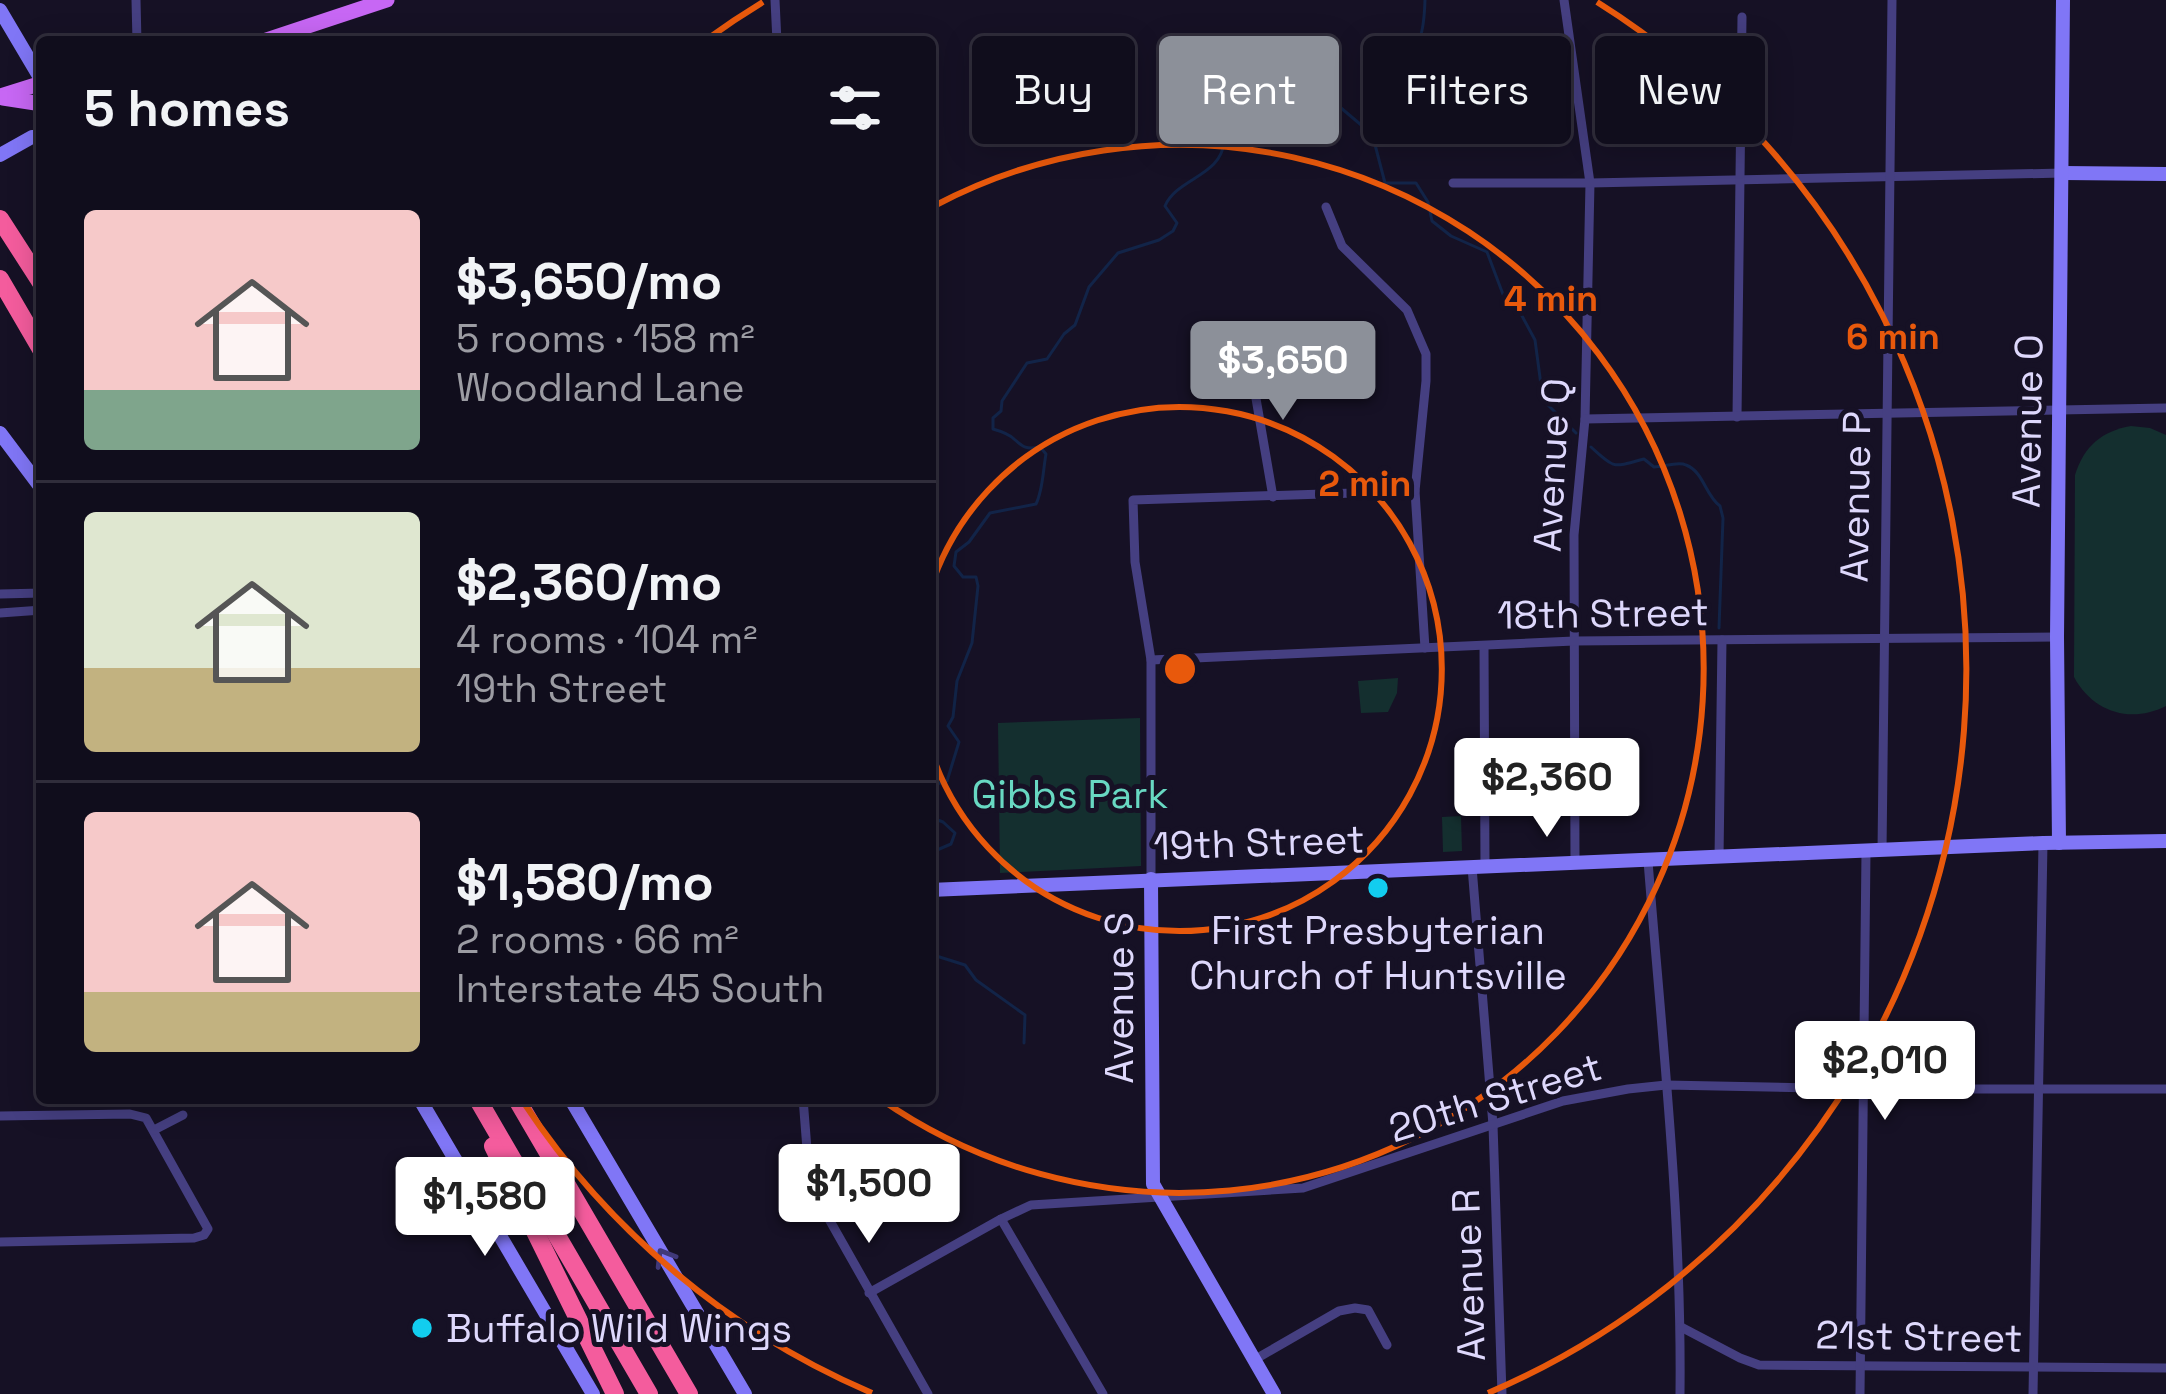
<!DOCTYPE html>
<meta charset="utf-8">
<style>
:root{--surface:#100d1c;--page:#1e1b29;--text:#f1f3f6;--muted:#9c9ca3;--line:#302d3b;--accent:#8c9099}
body{margin:0;font-family:"Space Grotesk",sans-serif;background:var(--page);color:var(--text);height:100vh;display:flex;flex-direction:column;font-size:45px;white-space:nowrap}
*{box-sizing:border-box;margin:0}
p{font-size:39px;color:var(--muted)}
.icon{flex:none;width:66px;height:66px;fill:none;stroke:currentColor;stroke-width:2;stroke-linecap:round;stroke-linejoin:round}
.map{position:relative;flex:1;overflow:hidden}
.side{position:absolute;left:36px;top:36px;width:900px;height:1068px;display:flex;flex-direction:column;background:var(--surface);border-radius:12px;box-shadow:0 6px 30px #0003,0 0 0 3px var(--line)}
.side>*{flex:none}
.banner{position:absolute;left:972px;top:36px;width:1014px;height:108px;display:flex;gap:24px}
.price{position:absolute;translate:-50% -102px;padding:0 27px;border-radius:12px;background:#fff;color:#222;font-size:39px;line-height:78px;filter:drop-shadow(0 3px 6px #0008)}
.price::after{content:'';position:absolute;left:50%;top:72px;width:36px;height:27px;margin-left:-18px;background:inherit;clip-path:polygon(0 0,100% 0,50% 100%)}
.price.current{background:var(--accent);color:#fff}
ul{padding:0;list-style:none}
li{display:flex;align-items:center;gap:36px;height:300px;padding:0 48px}
li+li{border-top:3px solid var(--line)}
li span{display:grid;place-items:center;flex:none;width:336px;height:240px;border-radius:12px;color:#555}
li>.icon{margin-inline-start:auto}
span .icon{width:144px;height:144px;fill:#fffc;stroke-width:1}
li b{font-size:51px}
h2{display:flex;justify-content:space-between;align-items:center;height:144px;padding:0 48px;font-size:51px}
.pill{padding:0 42px;border-radius:12px;background:var(--surface);box-shadow:0 6px 30px #0003,0 0 0 3px var(--line);font-size:42px;line-height:108px}
.pill.current{background:var(--accent);color:#fff}
.map>svg:first-child{display:block}
.green{fill:#142f2f}
.lines{fill:none;stroke-linecap:round;stroke-linejoin:round}
.stream{stroke:#122448;stroke-width:3}
.street{stroke:#453f81;stroke-width:9}
.secondary{stroke:#8076f6;stroke-width:14}
.primary{stroke:#c767f4;stroke-width:15}
.highway{stroke:#f45c9d;stroke-width:18}
.oneway{stroke:#403979}
.ring{fill:none;stroke:#e8590c;stroke-width:6}
.poi-dot{fill:#12cdef;stroke:#161125;stroke-width:4.5}
.labels{text-anchor:middle;stroke-width:10;stroke-linejoin:round;paint-order:stroke}
.street-label{font-size:39px;fill:#ded8fc;stroke:#161125}
.park-label{font-size:39px;fill:#68d8c2;stroke:#161125}
.poi-label{font-size:39px;fill:#ded8fc;stroke:#161125}
.centre{fill:#e8590c;stroke:#161125;stroke-width:6}
.ring-label{font-size:36px;text-anchor:middle;font-weight:bold;fill:#e8590c;stroke:#161125;stroke-width:10;stroke-linejoin:round;paint-order:stroke}
</style>
<div class="map">
<svg width="2166" height="1394" viewBox="0 0 2166 1394">
<rect width="100%" height="100%" fill="#161125"/>
<g class="green">
<path d="M2131,426L2150,428L2166,435V706C2130,724 2093,712 2074,677L2075,475C2084,446 2102,431 2131,426Z"/>
<polygon points="1398,678 1397,693 1388,712 1361,713 1358,681"/>
<polygon points="1140,718 1141,866 1000,873 998,723"/>
<polygon points="1461,816 1462,851 1443,852 1442,817"/>
</g>
<g class="lines">
<g class="stream">
<polyline points="1393,65 1449,64 1487,56 1521,69 1544,72"/>
<polyline points="1373,137 1385,183 1416,183 1428,202 1432,221 1451,236 1487,252 1504,297 1521,314 1535,340 1543,400 1576,433"/>
<path d="M1591,447C1616,470 1613,467 1644,459L1654,467C1664,467 1678,461 1686,465C1704,472 1705,495 1720,506L1723,518L1719,628"/>
<path d="M930,786L947,781L959,742L948,726L953,717L957,681L972,643L978,586L976,577H963L954,566L956,552L969,542L990,513L1036,504C1043,490 1043,470 1046,454L1040,447C1026,450 1023,447 1014,439C1009,434 1000,431 993,429V418L1001,411L1002,401L1027,363L1047,359L1064,334L1075,325L1089,287L1118,253L1159,240L1173,231L1177,223L1165,206C1177,178 1222,176 1224,141L1221,137C1204,139 1197,150 1180,139L1174,98L1182,88L1192,82L1232,90V109L1238,114L1249,110C1261,79 1239,50 1291,59L1302,75L1373,135C1389,109 1389,105 1381,76C1411,38 1423,62 1425,0"/>
<polyline points="930,817 943,822 955,833 951,844 937,850 930,867"/>
<polyline points="930,943 930,899"/>
<polyline points="930,954 965,965 976,980 1025,1015 1024,1043"/>
</g>
<g class="street">
<polyline points="136,0 137,42"/>
<polyline points="775,0 777,42"/>
<polyline points="1564,0 1590,183 1585,419 1574,535 1575,864"/>
<polyline points="1453,183 1590,183 2063,173"/>
<polyline points="1326,207 1342,246 1407,310 1426,354 1426,381 1415,491 1425,648"/>
<polyline points="1249,358 1273,497"/>
<polyline points="1737,417 1742,17"/>
<polyline points="1585,419 2166,408"/>
<polyline points="0,594 42,593"/>
<polyline points="0,613 42,610"/>
<polyline points="1484,646 1485,866"/>
<polyline points="1151,660 1574,641 2057,637"/>
<polyline points="1882,851 1892,0"/>
<polyline points="1719,858 1722,640"/>
<path d="M1648,861C1662,1038 1682,1216 1680,1394"/>
<polyline points="1472,867 1493,1125 1502,1394"/>
<polyline points="1151,879 1151,660 1135,562 1133,500 1415,491"/>
<polyline points="803,1098 808,1162 821,1205 928,1394"/>
<polyline points="0,1116 130,1114 146,1118 208,1229 204,1235 194,1238 0,1242"/>
<polyline points="154,1130 183,1115"/>
<polyline points="1001,1219 1103,1394"/>
<polyline points="869,1293 1001,1219 1031,1205 1303,1188 1563,1101 1628,1089 1666,1085 1863,1089 2166,1089"/>
<polyline points="1681,1327 1740,1358 1759,1365 2166,1368"/>
<polyline points="1254,1360 1339,1311 1355,1308 1368,1310 1387,1345"/>
<polyline points="1860,1394 1866,852"/>
<polyline points="2033,1394 2043,843"/>
</g>
<g class="secondary">
<polyline points="0,10 42,81"/>
<polyline points="0,155 32,137 42,137"/>
<polyline points="2063,173 2166,174"/>
<polyline points="0,433 42,489"/>
<polyline points="2059,843 2057,637 2063,0"/>
<polyline points="1151,879 1153,1184 1274,1394"/>
<polyline points="930,890 2043,843 2166,841"/>
<polyline points="419,1098 593,1394"/>
<polyline points="570,1098 745,1394"/>
</g>
<g class="primary">
<polyline points="260,42 387,0"/>
<polyline points="0,96 42,83"/>
<polyline points="3,98 42,104"/>
</g>
<g class="highway">
<polyline points="0,219 42,284"/>
<polyline points="0,279 42,351"/>
<polyline points="477,1098 649,1394"/>
<polyline points="516,1098 689,1394"/>
<polyline points="493,1146 615,1394"/>
</g>
</g>
<defs><path id="oneway-chevron" d="M-2-3.5L2.5 0L-2 3.5" fill="none" stroke-width="1.6" stroke-linecap="round" stroke-linejoin="round" transform="scale(3)"/></defs>
<use class="oneway" href="#oneway-chevron" transform="translate(664 1257) rotate(-121)"/>
<g class="ring">
<path d="M930 590A262 262 0 1 1 930 748"/>
<path d="M934 206A524 524 0 1 1 879 1098"/>
<path d="M872 1393A787 787 0 0 1 524 1103M706 40A787 787 0 0 1 763 2M1597 2A787 787 0 0 1 1488 1393"/>
</g>
<g class="poi-dot">
<circle cx="1378" cy="888" r="12"/>
<circle cx="422" cy="1328" r="12"/>
</g>
<g class="labels">
<g class="street-label">
<text transform="translate(2027 421) rotate(-89)" y="14">Avenue O</text>
<text transform="translate(1551 465) rotate(-87)" y="14">Avenue Q</text>
<text transform="translate(1855 497) rotate(-89)" y="14">Avenue P</text>
<text transform="translate(1603 613) rotate(-1)" y="14">18th Street</text>
<text transform="translate(1259 842) rotate(-2)" y="14">19th Street</text>
<text transform="translate(1119 998) rotate(-90)" y="14">Avenue S</text>
<text transform="translate(1495 1097) rotate(-17)" y="14">20th Street</text>
<text transform="translate(1468 1275) rotate(-92)" y="14">Avenue R</text>
<text transform="translate(1919 1336) rotate(1)" y="14">21st Street</text>
</g>
<g class="park-label">
<text x="1070" y="808">Gibbs Park</text>
</g>
<g class="poi-label">
<text x="1378" y="944">First Presbyterian<tspan x="1378" dy="45">Church of Huntsville</tspan></text>
<text x="446" y="1342" text-anchor="start">Buffalo Wild Wings</text>
</g>
</g>
<circle cx="1180" cy="669" r="18" class="centre"/>
<g class="ring-label">
<text x="1551" y="311">4 min</text>
<text x="1893" y="349">6 min</text>
<text x="1365" y="496">2 min</text>
</g>
</svg>
<b class="price current" style="left:1283px;top:423px">$3,650</b>
<b class="price" style="left:1547px;top:840px">$2,360</b>
<b class="price" style="left:1885px;top:1123px">$2,010</b>
<b class="price" style="left:869px;top:1246px">$1,500</b>
<b class="price" style="left:485px;top:1259px">$1,580</b>
<div class="banner">
<a class="pill">Buy</a>
<a class="pill current">Rent</a>
<a class="pill">Filters</a>
<a class="pill">New</a>
</div>
<section class="side">
<h2>5 homes<svg class="icon" aria-label="filters" viewBox="0 0 24 24"><path d="M4 7h16M4 17h16"/><circle cx="9" cy="7" r="2"/><circle cx="15" cy="17" r="2"/></svg></h2>
<ul>
<li><span style="background:linear-gradient(#f6c9c9 75%,#7fa58c 0)"><svg class="icon" aria-label="home" viewBox="0 0 24 24"><path d="M3 11l9-7 9 7M6 9v11h12V9"/></svg></span><div><b>$3,650/mo</b><p>5 rooms · 158 m²</p><p>Woodland Lane</p></div></li>
<li><span style="background:linear-gradient(#dfe7d0 65%,#c2b280 0)"><svg class="icon" aria-label="home" viewBox="0 0 24 24"><path d="M3 11l9-7 9 7M6 9v11h12V9"/></svg></span><div><b>$2,360/mo</b><p>4 rooms · 104 m²</p><p>19th Street</p></div></li>
<li><span style="background:linear-gradient(#f6c9c9 75%,#c2b280 0)"><svg class="icon" aria-label="home" viewBox="0 0 24 24"><path d="M3 11l9-7 9 7M6 9v11h12V9"/></svg></span><div><b>$1,580/mo</b><p>2 rooms · 66 m²</p><p>Interstate 45 South</p></div></li>
</ul>
</section>
</div>
